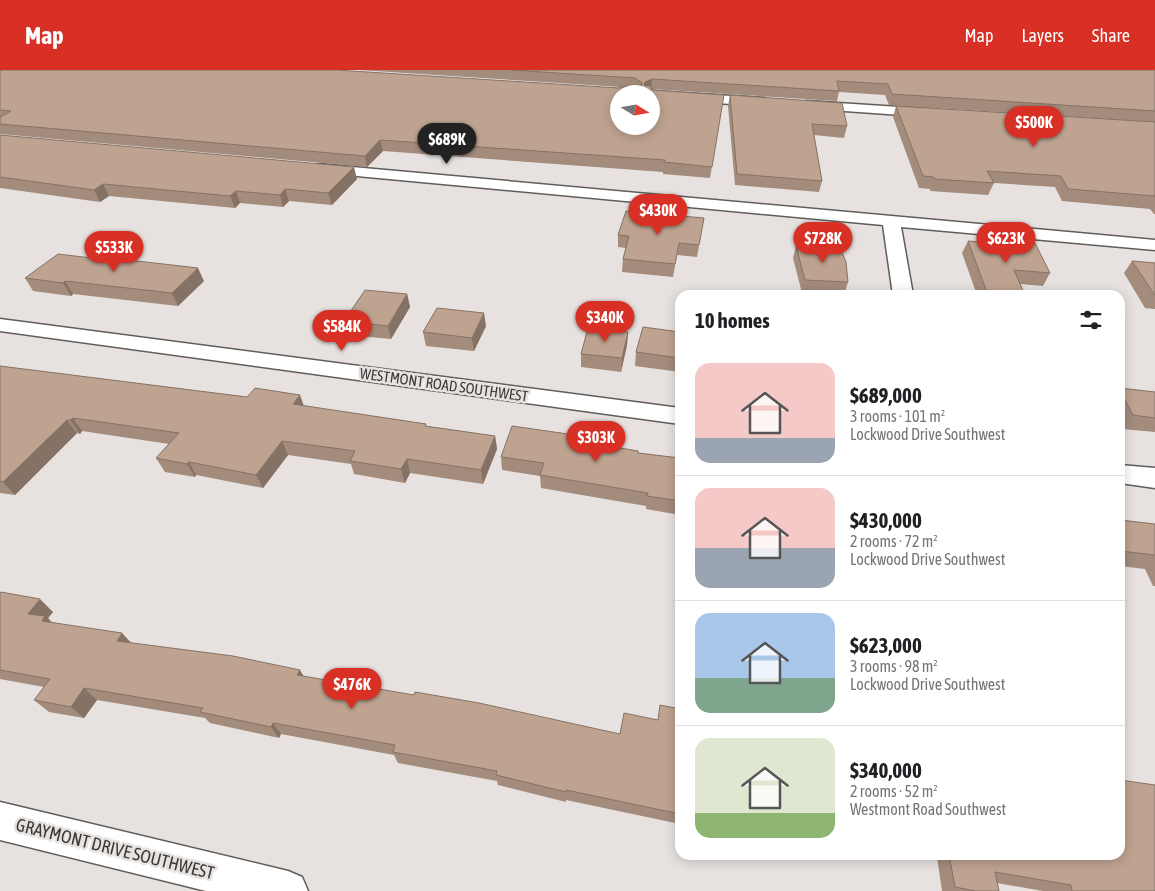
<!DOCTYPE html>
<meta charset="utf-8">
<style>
:root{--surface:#fff;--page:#f2f2f2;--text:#202124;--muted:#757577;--line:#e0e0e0;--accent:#d93025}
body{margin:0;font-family:"Asap Condensed",sans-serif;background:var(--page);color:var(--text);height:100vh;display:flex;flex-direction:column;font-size:19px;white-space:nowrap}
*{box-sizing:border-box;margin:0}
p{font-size:16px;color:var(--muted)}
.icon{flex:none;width:28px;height:28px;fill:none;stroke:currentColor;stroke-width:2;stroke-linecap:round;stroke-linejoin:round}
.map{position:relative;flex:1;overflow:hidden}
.details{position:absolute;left:675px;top:220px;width:450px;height:570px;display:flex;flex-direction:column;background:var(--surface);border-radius:15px;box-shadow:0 2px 12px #0003}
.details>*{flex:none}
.needle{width:32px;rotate:101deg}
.tools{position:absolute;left:610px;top:15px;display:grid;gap:10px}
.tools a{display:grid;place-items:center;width:50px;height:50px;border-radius:50%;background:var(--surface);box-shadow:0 2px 12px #0003;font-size:25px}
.price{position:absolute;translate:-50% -42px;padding:0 11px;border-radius:18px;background:var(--accent);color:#fff;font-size:16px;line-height:32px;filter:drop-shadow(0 1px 2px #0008)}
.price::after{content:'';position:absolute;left:50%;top:30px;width:15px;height:11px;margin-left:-8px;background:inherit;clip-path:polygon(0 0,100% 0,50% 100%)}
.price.current{background:#222;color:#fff}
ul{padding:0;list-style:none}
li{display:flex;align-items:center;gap:15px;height:125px;padding:0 20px}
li+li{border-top:1px solid var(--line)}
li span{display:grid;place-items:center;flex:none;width:140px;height:100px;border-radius:15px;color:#555}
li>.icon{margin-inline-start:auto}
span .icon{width:60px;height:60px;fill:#fffc;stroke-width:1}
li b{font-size:21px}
h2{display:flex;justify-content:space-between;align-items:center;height:60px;padding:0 20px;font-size:21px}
header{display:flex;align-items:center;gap:30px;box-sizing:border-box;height:70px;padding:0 25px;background:var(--accent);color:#fff}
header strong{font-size:24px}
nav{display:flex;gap:28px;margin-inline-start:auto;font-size:18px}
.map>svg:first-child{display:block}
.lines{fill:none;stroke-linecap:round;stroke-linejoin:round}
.minor-casing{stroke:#605d5a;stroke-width:3}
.minor{fill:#fff;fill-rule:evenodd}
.wall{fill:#a38c7c}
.shaded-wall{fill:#857265}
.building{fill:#bea390;stroke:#857265;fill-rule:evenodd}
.labels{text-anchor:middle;stroke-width:5;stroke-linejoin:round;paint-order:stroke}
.street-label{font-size:15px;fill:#3b3938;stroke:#e7e2df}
.near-street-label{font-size:18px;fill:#3b3938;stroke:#e7e2df}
</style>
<header>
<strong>Map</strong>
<nav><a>Map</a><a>Layers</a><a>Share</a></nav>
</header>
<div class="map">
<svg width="1155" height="821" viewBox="0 0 1155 821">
<rect width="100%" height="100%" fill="#e7e2df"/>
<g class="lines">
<defs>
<g id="minor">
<polygon points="651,21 765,28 771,32 765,36 651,29 651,24 645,24"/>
<polygon points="807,31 930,39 937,43 930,47 802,38 800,35 802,32"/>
<polygon points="319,94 1155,170 1155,180 901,157 913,225 893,225 883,155 314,102 311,99 314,96"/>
<polygon points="0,249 680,338 680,354 0,261"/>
<polygon points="1120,395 1155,398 1155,418 1120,413"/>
<polygon points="0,732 288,801 302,807 308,821 206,821 0,770"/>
</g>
</defs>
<use href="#minor" class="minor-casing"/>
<use href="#minor" class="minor"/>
</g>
<g class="wall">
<polygon points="0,0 619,18 621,17 359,0 1155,0 1155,52 889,35 885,25 839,22 837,31 651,19 652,20 724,25 710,108 663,104 663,102 383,81 367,97 0,64"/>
<polygon points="730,25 847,56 844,68 814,65 822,111 819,122 735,115 728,36"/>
<polygon points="896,36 1155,52 1155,144 1154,144 1150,139 1062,131 1055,117 994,113 988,125 930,121 930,119 919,118 893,47"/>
<polygon points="0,65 357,109 332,135 289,131 283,137 240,133 235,138 109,126 100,132 0,118"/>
<polygon points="704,148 697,187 677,185 673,207 622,202 623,189 626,178 618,177 618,165"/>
<polygon points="979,168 1050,203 1043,216 1020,214 1025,225 977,225 962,183 968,171 978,172"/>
<polygon points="796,176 848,212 844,225 802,223 793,188"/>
<polygon points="1132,191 1155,193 1155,239 1145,238 1124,203"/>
<polygon points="25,208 204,211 178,236 73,224 71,226 33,221"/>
<polygon points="407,224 410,237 391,269 348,265 344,251"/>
<polygon points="486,256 474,281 426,276 423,262"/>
<polygon points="628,262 627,275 621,302 581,297 581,284"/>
<polygon points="680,262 680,302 635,296 636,282"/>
<polygon points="0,296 303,336 426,354 426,356 495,366 497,379 483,414 410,403 405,413 354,404 351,394 288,385 263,418 196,405 195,407 165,402 156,388 169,374 82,361 80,364 77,363 15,425 0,423"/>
<polygon points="1120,318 1155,322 1155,362 1122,359 1120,354"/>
<polygon points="568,370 638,383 680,388 680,445 646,439 646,436 541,418 540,406 502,400 501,387"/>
<polygon points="1120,450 1155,454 1155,516 1153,516 1145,499 1120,496"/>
<polygon points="0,523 53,542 48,548 51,552 131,573 304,607 620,664 657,650 680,639 680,754 566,730 566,732 498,715 497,711 398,693 394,685 281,664 279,668 210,653 205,648 97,630 84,648 49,642 34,630 44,617 0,609"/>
<polygon points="803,785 819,785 816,788"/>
<polygon points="924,785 1120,785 1155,821 1043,821 997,813 999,821 942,821 937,787"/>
</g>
<g class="shaded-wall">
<polygon points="652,9 651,19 644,24 645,12"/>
<polygon points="380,70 383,81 367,97 365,86"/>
<polygon points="354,97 357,109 332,135 328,123"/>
<polygon points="103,114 109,126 100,132 94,120"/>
<polygon points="285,119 289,131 283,137 280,125"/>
<polygon points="236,121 240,133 235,138 230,126"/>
<polygon points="198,198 204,211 178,236 172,223"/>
<polygon points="65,211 73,224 71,226 63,213"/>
<polygon points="407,224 410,237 391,269 388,256"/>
<polygon points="484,243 486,256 474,281 472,268"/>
<polygon points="628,262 627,275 621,302 622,288"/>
<polygon points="300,325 305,339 293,334"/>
<polygon points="73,348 82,361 80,364 70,350"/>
<polygon points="67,350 77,363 15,425 3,412"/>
<polygon points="495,366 497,379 483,414 481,400"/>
<polygon points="282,371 288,385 263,418 256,405"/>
<polygon points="407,389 410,403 405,413 401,399"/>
<polygon points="189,392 196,405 195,407 187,394"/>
<polygon points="40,529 53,542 48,548 58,559 28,544"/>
<polygon points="122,563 134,576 117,571"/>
<polygon points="300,600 307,612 297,605"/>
<polygon points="84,618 97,630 84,648 71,637"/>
<polygon points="273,653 281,664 279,668 271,657"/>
</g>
<g class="building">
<path d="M0,0H336L619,18L621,17L641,16L642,13L635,8L511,0H1155V41L892,24L888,14L837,11L839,21L652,9L645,12L644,15L650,16L652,20L724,25L712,97L664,92L665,90L380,70L365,86L0,54V47L11,41L0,40ZM619,24H651V56H619Z"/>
<polygon points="730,25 842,33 847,56 812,54 822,111 737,104"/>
<polygon points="896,36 1155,52 1155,126 1068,119 1061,106 987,101 994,113 935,109 934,107 923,106"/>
<polygon points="0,65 354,97 328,123 285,119 280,125 236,121 230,126 103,114 94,120 0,107"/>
<polygon points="626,141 704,148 699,175 679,173 675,194 623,189 629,166 618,165"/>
<polygon points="979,168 1035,173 1050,203 1014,200 1025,225 988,225 968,171 981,172"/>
<polygon points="796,176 840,177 846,192 848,212 805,210"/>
<polygon points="58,184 117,191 120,189 198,198 172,223 65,211 63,213 25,208"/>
<polygon points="1132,191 1155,193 1155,225 1154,224"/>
<polygon points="365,220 407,224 388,256 344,251"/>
<polygon points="437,238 484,243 472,268 423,262"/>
<polygon points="643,257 680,262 680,288 636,282"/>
<polygon points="588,258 628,262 622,288 581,284"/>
<polygon points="0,296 247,327 255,318 300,325 293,334 426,354 425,356 495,366 481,400 407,389 401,399 350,391 355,381 282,371 256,405 189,392 187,394 156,388 179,363 73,348 70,350 67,350 3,412 0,411"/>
<polygon points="1120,318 1155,322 1155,348 1133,345 1120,321"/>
<polygon points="512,356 568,364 567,369 638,381 638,383 680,388 680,431 647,426 648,423 540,405 544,393 501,387"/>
<polygon points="1120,450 1155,454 1155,485 1120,481"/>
<polygon points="1,522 40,529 28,544 45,546 42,551 122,563 117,571 233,586 300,600 297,605 414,625 415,622 479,633 620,664 624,643 658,650 660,635 680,639 680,744 566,720 566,722 496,705 497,701 393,682 395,675 273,653 271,657 200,642 203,638 84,618 71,637 34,630 50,609 0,600 0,523"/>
<polygon points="1120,710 1155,715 1155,821 1072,821 1071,815 995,802 999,821 976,821 955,817 949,785 1120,785"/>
</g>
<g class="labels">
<g class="street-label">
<text transform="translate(444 315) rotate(8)" y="5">WESTMONT ROAD SOUTHWEST</text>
</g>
<g class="near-street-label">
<text transform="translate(115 779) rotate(14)" y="6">GRAYMONT DRIVE SOUTHWEST</text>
</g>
</g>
</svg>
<div class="tools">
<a><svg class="needle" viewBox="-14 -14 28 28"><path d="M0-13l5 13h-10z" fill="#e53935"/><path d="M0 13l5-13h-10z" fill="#757577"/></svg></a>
</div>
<b class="price" style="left:1034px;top:78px">$500K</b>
<b class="price current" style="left:447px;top:95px">$689K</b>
<b class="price" style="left:658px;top:166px">$430K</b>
<b class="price" style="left:823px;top:194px">$728K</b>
<b class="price" style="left:1006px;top:194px">$623K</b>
<b class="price" style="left:114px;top:203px">$533K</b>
<b class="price" style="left:605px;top:273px">$340K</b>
<b class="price" style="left:342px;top:282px">$584K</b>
<b class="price" style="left:596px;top:393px">$303K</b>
<b class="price" style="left:352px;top:640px">$476K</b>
<section class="details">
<h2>10 homes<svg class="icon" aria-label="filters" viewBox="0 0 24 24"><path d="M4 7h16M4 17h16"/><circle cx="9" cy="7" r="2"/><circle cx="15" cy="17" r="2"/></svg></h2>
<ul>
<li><span style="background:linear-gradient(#f6c9c9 75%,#9aa5b1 0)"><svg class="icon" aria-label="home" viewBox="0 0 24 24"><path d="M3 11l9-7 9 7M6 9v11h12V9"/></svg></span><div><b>$689,000</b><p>3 rooms · 101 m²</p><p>Lockwood Drive Southwest</p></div></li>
<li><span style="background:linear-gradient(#f6c9c9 60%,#9aa5b1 0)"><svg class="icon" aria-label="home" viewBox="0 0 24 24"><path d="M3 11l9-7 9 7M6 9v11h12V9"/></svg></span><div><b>$430,000</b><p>2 rooms · 72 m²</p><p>Lockwood Drive Southwest</p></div></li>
<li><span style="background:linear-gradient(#a9c7e8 65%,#7fa58c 0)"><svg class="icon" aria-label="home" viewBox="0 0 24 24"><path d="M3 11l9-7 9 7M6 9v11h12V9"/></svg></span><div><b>$623,000</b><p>3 rooms · 98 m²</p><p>Lockwood Drive Southwest</p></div></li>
<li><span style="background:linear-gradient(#dfe7d0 75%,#8fb573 0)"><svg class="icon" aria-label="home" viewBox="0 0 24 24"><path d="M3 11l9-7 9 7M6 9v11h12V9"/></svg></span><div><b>$340,000</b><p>2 rooms · 52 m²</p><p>Westmont Road Southwest</p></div></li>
</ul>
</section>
</div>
